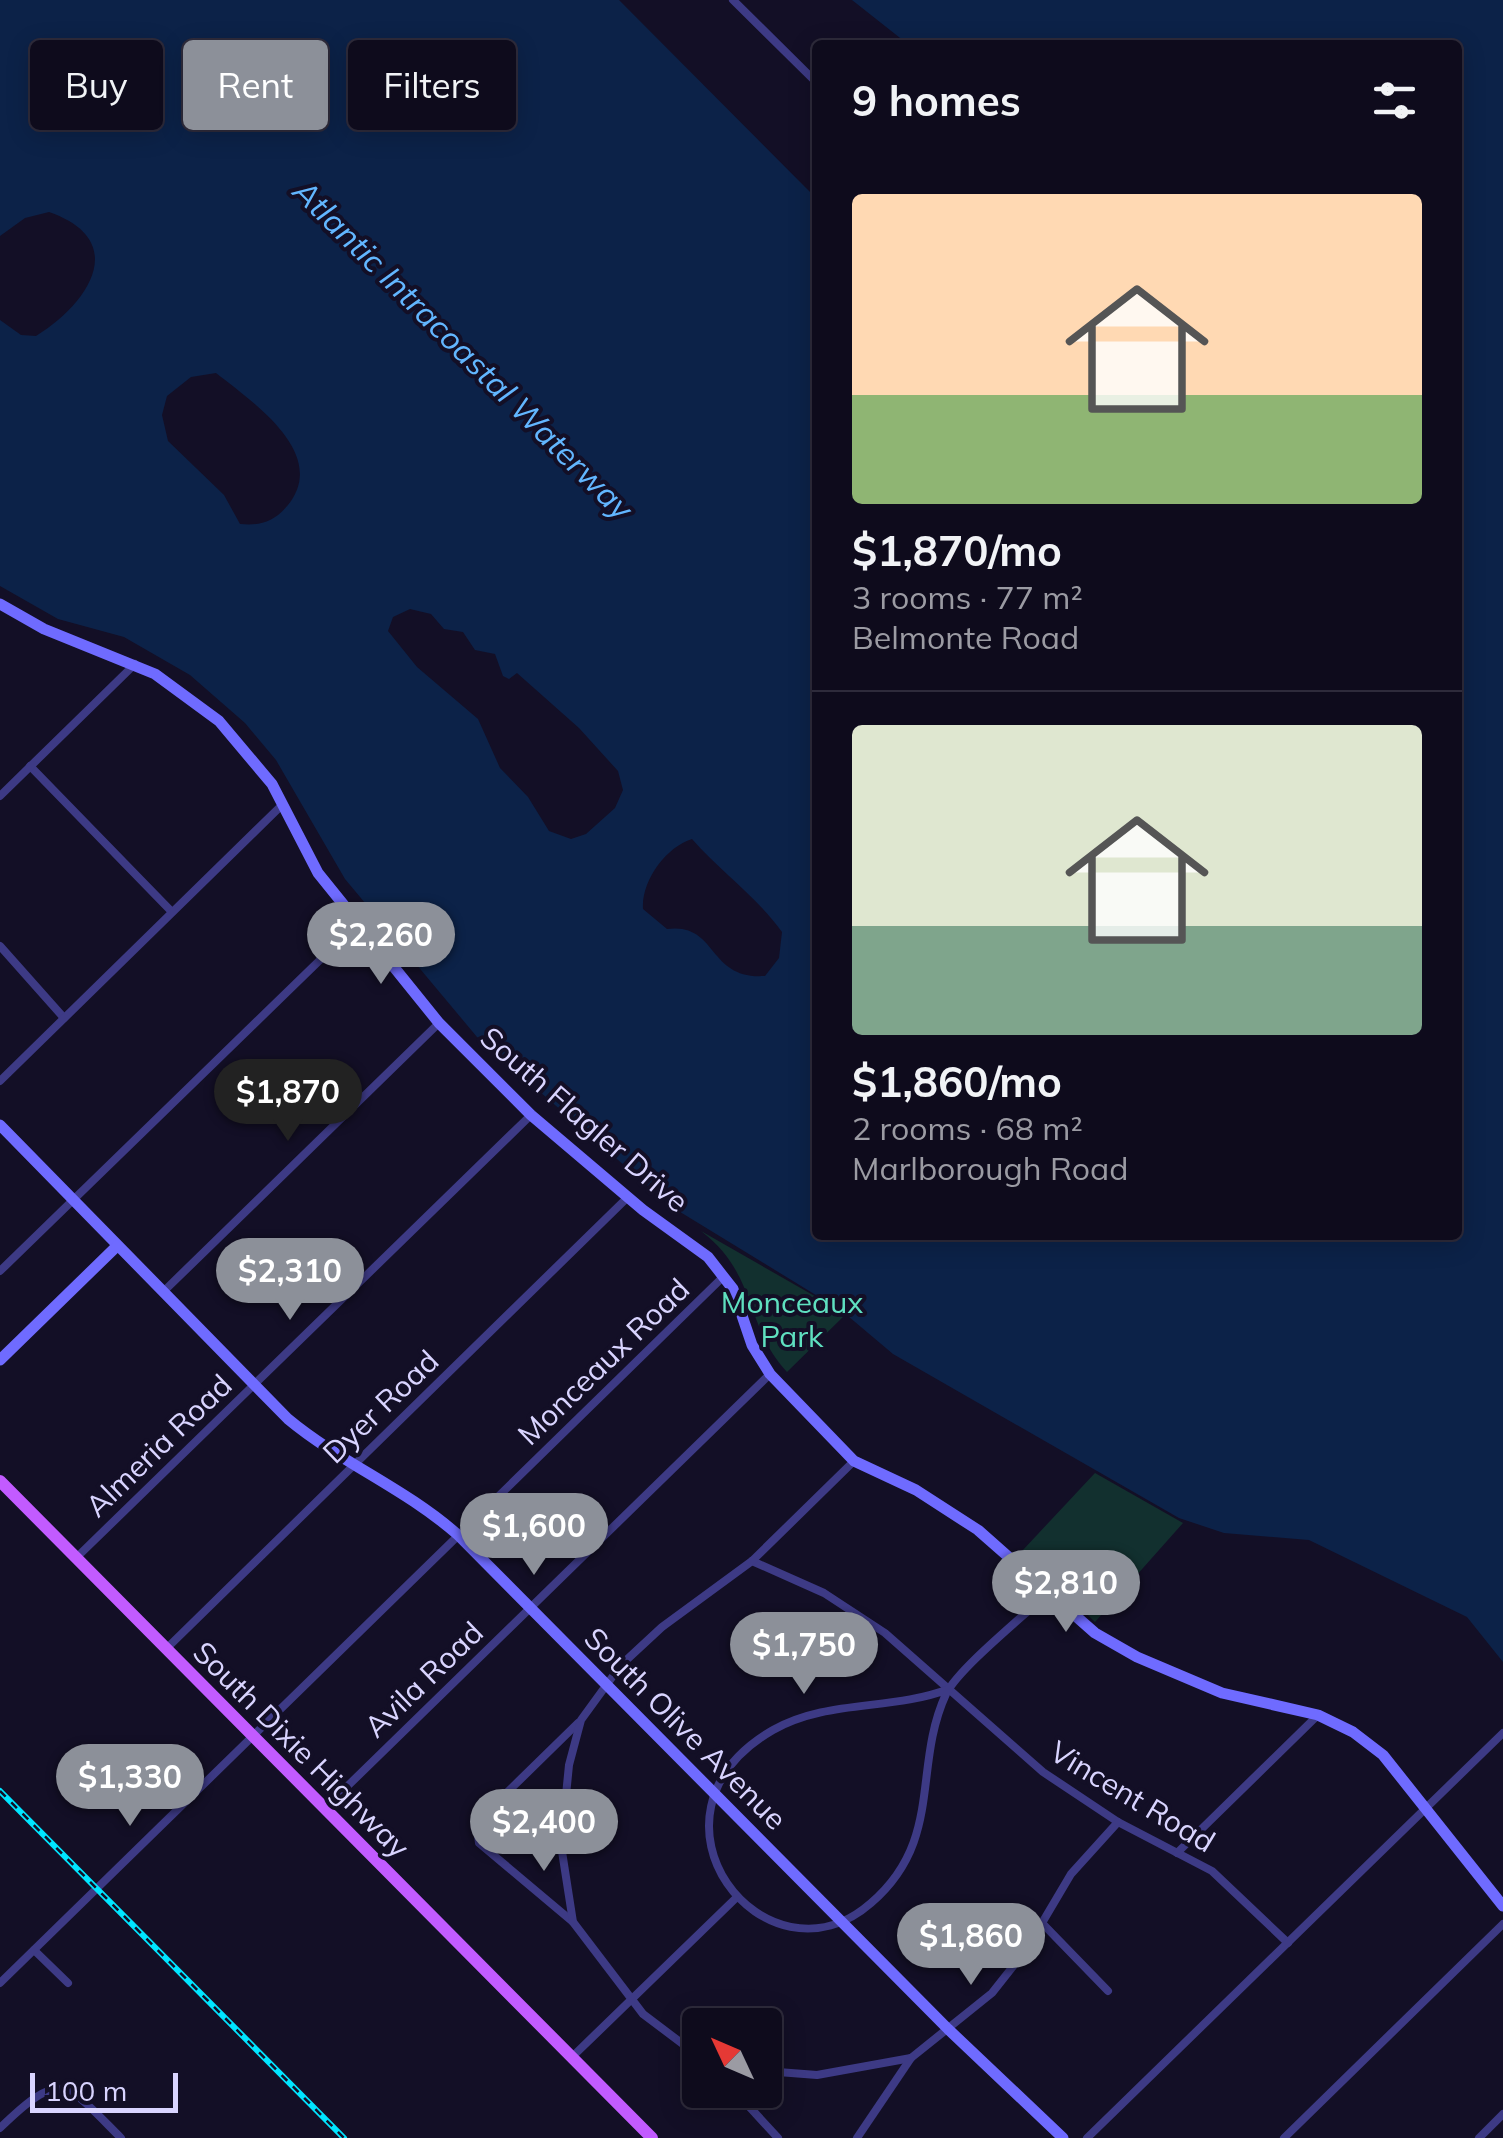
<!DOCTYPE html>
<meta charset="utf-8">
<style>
:root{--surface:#0e0b1c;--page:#171425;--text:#f1f3f6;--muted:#9b9ba3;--line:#2e2b3b;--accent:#8c9099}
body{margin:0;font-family:Mulish,sans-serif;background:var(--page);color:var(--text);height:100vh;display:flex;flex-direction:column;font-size:38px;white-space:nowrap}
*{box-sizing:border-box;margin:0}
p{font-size:32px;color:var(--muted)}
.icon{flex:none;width:55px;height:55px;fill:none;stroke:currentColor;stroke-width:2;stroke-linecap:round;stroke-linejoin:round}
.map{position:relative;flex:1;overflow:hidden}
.details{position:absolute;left:812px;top:40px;width:650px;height:1200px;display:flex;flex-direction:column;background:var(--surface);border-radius:10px;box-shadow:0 5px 25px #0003,0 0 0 2px var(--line)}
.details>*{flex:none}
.top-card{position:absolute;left:30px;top:40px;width:632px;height:90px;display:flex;gap:20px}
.needle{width:65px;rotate:314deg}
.fabs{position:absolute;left:682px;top:2008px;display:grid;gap:20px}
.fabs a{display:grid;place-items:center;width:100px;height:100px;border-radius:10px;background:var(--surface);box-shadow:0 5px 25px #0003,0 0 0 2px var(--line);font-size:50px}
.scale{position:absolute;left:30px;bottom:25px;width:148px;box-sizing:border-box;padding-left:10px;border:5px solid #d9d4ff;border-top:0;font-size:28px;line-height:35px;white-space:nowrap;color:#d9d4ff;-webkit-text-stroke:8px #130f26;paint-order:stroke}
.price{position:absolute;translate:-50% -85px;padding:0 22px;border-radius:35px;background:var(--accent);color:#fff;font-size:32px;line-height:65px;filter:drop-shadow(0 2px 5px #0008)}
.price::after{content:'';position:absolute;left:50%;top:60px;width:30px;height:22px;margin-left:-15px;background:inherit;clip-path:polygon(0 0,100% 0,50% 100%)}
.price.current{background:#222;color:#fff}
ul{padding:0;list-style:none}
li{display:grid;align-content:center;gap:20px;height:530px;padding:0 40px}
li+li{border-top:2px solid var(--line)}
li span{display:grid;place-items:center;height:310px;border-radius:10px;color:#555}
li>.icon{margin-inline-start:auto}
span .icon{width:180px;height:180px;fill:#fffc;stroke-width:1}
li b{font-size:42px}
h2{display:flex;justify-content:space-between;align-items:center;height:120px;padding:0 40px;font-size:42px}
.tag{padding:0 35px;border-radius:10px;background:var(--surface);box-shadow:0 5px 25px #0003,0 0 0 2px var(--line);font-size:35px;line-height:90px}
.tag.current{background:var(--accent);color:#fff}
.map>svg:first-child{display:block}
.green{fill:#12302f}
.water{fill:#0c2248;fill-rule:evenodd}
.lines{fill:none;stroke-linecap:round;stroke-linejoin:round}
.street{stroke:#3d3a85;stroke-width:8}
.secondary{stroke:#6f6bff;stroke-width:11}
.primary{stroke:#c25bff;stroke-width:12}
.rail-casing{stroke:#00e5ff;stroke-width:6}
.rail{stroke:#130f26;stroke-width:2.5;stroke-dasharray:8;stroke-linecap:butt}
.labels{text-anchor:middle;stroke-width:8;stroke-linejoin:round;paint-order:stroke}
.street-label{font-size:30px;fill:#d9d4ff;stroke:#130f26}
.park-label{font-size:30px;fill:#5fe0c0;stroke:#130f26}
.water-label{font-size:32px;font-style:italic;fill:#62b6ff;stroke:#130f26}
</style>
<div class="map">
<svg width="1503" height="2138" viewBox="0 0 1503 2138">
<rect width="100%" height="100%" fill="#130f26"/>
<g class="green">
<path d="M701,1231L839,1310L845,1315L787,1372C744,1326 758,1274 701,1231Z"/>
<polygon points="1095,1473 1183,1523 1095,1622 1022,1551"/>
</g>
<path class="water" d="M0,0H619L817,199L818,1235H1458V45H909L852,0H1503V1662L1467,1617L1309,1540L1224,1533L1179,1518L893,1354L842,1311L672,1207L477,1037L345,879L276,760L245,723L190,675L124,637L58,619L0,586V320L21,335L36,336C87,305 132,241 49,212L25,218L0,236ZM216,373C254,403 329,454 288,505C274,522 260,526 240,524L224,495L168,441L162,415L167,396L191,377ZM410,609L431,614L444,629L463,632L475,650L495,654L503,676L509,679L517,673L579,728L618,771L623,790L615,808L586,834L571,839L549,831L528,797L500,768L478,719L417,667L388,631L393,617ZM692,839C721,872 757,897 782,932L779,958L765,976C707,980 718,922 667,929L643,909C641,881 666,847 692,839Z"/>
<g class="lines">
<g class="street">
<polyline points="733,0 818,84"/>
<polyline points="30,766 172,912"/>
<polyline points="0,796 135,664"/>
<polyline points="0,946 64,1018"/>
<polyline points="0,1081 283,804"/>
<polyline points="0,1271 357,924"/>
<polyline points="163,1292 439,1023"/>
<polyline points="76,1558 531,1115"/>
<polyline points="752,1561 824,1593 885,1633 1043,1772 1118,1822 1212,1871 1288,1943"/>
<polyline points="166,1649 628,1197"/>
<path d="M949,1689C891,1711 828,1699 773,1730C625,1816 766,1995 871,1903C944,1840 912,1768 946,1694C959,1668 1024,1616 1048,1593"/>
<polyline points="324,1809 770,1374"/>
<polyline points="1177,1853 1318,1715"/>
<polyline points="573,1922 479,1843 477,1828 484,1815 578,1723"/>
<polyline points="1042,1923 1108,1991"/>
<polyline points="34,1950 68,1983"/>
<polyline points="0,1983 724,1276"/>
<polyline points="700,2057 643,2014 573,1922 561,1845 569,1765 581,1720 621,1665 662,1627 752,1561 854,1461"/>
<polyline points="571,2058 737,1897"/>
<polyline points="765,2071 817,2075 911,2058 992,1993 1026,1950 1071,1874 1118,1822"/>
<polyline points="734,2090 778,2138"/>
<path d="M0,2128C62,2068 65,2082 121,2138"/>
<polyline points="857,2138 911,2058"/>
<polyline points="1087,2138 1503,1733"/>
<polyline points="1284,2138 1503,1924"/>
<polyline points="1479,2138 1503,2114"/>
</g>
<g class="secondary">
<polyline points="0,604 44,629 155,674 219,721 272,784 318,873 439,1023 531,1115 643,1210 708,1257 733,1289 752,1345 770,1374 854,1461 916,1490 978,1530 1095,1633 1137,1657 1222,1693 1318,1715 1353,1732 1383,1755 1503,1906"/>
<path d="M0,1125L288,1419C341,1463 405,1488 458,1535L948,2029L1063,2138"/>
<polyline points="0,1360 117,1246"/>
</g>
<polyline class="primary" points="0,1481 652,2138"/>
<defs>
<polyline id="rail" points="0,1791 344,2138"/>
</defs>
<use href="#rail" class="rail-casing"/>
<use href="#rail" class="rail"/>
</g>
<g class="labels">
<g class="street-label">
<text transform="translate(584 1120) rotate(41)" y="10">South Flagler Drive</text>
<text transform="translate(604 1362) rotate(-44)" y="10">Monceaux Road</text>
<text transform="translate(381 1407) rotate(-44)" y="10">Dyer Road</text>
<text transform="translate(159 1446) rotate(-44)" y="10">Almeria Road</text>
<text transform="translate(424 1680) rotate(-44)" y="10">Avila Road</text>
<text transform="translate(685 1729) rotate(45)" y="10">South Olive Avenue</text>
<text transform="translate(301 1750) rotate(45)" y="10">South Dixie Highway</text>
<text transform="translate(1132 1797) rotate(31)" y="10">Vincent Road</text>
</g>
<g class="park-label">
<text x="792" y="1313">Monceaux<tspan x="792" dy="34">Park</tspan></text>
</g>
<g class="water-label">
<text transform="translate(463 350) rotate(45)" y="11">Atlantic Intracoastal Waterway</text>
</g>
</g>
</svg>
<div class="fabs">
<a><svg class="needle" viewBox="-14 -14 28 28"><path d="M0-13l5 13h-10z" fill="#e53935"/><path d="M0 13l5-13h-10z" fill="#9b9ba3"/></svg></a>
</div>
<div class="scale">100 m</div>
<b class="price" style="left:381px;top:987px">$2,260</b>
<b class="price current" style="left:288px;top:1144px">$1,870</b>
<b class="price" style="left:290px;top:1323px">$2,310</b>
<b class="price" style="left:534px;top:1578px">$1,600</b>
<b class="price" style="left:1066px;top:1635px">$2,810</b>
<b class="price" style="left:804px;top:1697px">$1,750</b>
<b class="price" style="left:130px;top:1829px">$1,330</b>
<b class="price" style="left:544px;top:1874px">$2,400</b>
<b class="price" style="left:971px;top:1988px">$1,860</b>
<div class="top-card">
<a class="tag">Buy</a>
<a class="tag current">Rent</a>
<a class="tag">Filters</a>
</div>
<section class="details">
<h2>9 homes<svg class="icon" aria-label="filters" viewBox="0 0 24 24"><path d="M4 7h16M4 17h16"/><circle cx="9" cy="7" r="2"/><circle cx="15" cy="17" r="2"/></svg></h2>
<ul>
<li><span style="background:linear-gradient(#ffd9b3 65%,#8fb573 0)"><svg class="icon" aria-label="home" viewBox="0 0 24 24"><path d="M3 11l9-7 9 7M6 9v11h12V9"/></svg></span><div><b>$1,870/mo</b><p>3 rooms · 77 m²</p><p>Belmonte Road</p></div></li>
<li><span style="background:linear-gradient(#dfe7d0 65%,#7fa58c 0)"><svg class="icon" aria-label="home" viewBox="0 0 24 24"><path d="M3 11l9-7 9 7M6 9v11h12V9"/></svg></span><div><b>$1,860/mo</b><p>2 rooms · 68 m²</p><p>Marlborough Road</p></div></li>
</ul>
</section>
</div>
